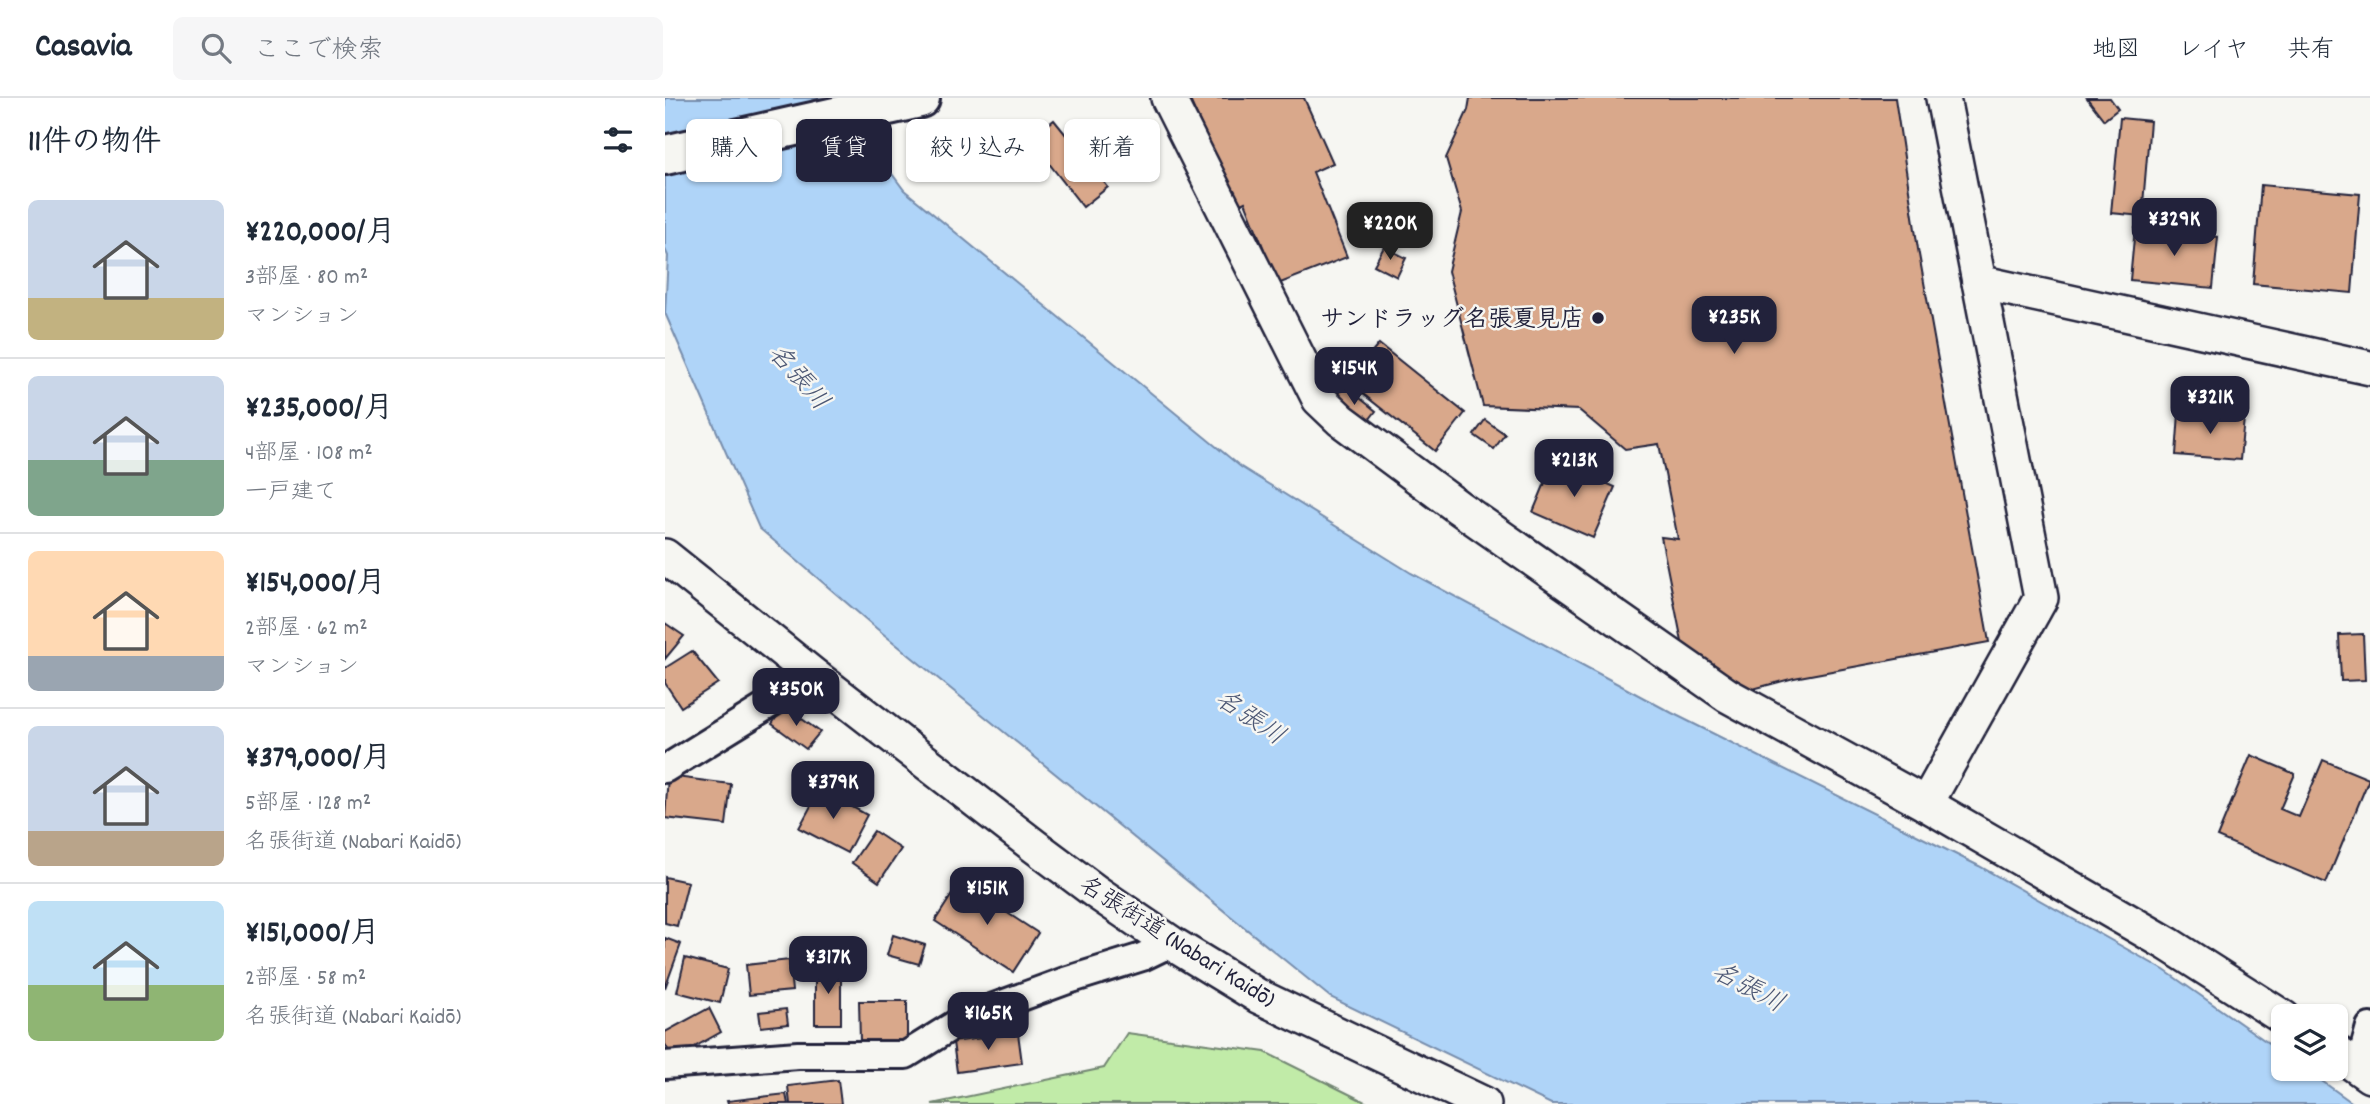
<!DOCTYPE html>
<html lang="ja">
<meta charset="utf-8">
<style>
:root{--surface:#fff;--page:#f6f6f7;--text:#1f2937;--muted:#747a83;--line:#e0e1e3;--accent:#22223b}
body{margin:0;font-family:Dekko,"Klee One",sans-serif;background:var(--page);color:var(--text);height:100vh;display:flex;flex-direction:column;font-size:26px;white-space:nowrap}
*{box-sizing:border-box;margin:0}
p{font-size:23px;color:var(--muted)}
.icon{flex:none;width:38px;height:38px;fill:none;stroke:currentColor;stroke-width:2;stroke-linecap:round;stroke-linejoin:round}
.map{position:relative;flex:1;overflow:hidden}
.details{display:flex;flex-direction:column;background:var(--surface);width:665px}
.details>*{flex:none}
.hud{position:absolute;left:21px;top:21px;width:665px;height:63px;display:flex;gap:14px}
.fabs{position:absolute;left:1606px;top:906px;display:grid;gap:14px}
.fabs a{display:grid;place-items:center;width:77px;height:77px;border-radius:10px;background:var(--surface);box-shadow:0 2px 5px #0004;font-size:35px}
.price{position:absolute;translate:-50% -60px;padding:0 16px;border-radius:14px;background:var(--accent);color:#fff;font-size:23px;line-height:46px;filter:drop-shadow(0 2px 4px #0008)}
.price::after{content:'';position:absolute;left:50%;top:42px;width:21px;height:16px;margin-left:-10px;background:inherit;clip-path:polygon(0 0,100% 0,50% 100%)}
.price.current{background:#222;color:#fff}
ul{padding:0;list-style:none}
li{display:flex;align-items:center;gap:21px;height:175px;padding:0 28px}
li+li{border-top:2px solid var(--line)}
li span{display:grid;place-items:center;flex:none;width:196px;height:140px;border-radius:10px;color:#555}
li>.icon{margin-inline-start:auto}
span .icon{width:84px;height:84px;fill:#fffc;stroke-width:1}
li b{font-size:30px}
h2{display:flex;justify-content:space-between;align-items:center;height:84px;padding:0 28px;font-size:30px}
.chip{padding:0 24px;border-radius:10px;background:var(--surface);box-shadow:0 2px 5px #0004;font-size:24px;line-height:63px}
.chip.current{background:var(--accent);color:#fff}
header{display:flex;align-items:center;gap:42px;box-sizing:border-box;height:98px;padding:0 35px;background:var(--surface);border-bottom:2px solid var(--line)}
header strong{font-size:33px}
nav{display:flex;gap:38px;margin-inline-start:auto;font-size:24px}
.search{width:490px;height:63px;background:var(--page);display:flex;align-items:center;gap:18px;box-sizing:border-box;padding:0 24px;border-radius:10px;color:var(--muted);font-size:26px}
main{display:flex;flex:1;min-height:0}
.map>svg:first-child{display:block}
.green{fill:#c1eba8;stroke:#728672;stroke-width:2}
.water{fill:#afd4f8;stroke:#778dac;stroke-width:2}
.building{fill:#d9a88b;stroke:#22223b;stroke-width:2}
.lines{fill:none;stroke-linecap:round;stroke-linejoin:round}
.minor-casing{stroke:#22223b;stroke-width:32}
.tertiary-casing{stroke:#22223b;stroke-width:38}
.trunk-casing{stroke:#22223b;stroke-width:44}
.minor{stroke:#f6f6f2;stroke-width:26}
.tertiary{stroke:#f6f6f2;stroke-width:33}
.trunk{stroke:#f6f6f2;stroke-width:38}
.poi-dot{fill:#22223b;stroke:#f6f6f2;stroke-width:2.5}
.labels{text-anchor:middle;stroke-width:5;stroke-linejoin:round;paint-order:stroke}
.poi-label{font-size:24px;font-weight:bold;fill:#22223b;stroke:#f6f6f2;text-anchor:end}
.street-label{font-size:24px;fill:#22223b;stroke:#f6f6f2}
.water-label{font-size:26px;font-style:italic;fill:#4c5774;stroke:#f6f6f2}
</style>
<header>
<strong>Casavia</strong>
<div class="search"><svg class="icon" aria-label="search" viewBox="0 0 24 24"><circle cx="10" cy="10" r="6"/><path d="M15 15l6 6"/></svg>ここで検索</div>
<nav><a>地図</a><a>レイヤ</a><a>共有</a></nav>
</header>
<main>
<section class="details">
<h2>11件の物件<svg class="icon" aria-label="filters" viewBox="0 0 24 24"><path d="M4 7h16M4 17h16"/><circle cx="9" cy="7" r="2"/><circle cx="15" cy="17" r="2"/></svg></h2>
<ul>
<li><span style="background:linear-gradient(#c9d6e8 70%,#c2b280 0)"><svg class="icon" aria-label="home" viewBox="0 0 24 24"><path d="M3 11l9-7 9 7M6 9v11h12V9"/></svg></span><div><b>¥220,000/月</b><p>3部屋 · 80 m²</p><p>マンション</p></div></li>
<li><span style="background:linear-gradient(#c9d6e8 60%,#7fa58c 0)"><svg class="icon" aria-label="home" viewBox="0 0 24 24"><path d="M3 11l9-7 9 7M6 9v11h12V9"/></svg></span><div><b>¥235,000/月</b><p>4部屋 · 108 m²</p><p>一戸建て</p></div></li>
<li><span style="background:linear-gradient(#ffd9b3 75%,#9aa5b1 0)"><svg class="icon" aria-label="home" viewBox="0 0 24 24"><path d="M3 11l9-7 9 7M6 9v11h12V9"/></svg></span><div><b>¥154,000/月</b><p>2部屋 · 62 m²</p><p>マンション</p></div></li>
<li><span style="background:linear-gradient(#c9d6e8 75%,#b9a48a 0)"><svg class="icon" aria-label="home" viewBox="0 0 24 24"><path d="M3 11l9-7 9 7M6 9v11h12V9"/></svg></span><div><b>¥379,000/月</b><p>5部屋 · 128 m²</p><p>名張街道 (Nabari Kaidō)</p></div></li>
<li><span style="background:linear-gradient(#bfe0f5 60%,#8fb573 0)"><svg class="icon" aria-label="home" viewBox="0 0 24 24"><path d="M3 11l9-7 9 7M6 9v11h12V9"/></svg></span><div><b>¥151,000/月</b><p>2部屋 · 58 m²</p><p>名張街道 (Nabari Kaidō)</p></div></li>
</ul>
</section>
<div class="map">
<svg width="1705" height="1006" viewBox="0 0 1705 1006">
<rect width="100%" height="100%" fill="#f6f6f2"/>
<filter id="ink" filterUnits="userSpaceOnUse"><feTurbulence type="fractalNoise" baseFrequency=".0143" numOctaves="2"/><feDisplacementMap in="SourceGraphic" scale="14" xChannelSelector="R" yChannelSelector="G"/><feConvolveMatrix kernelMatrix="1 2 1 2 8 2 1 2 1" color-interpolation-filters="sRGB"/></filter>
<g filter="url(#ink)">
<polygon class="green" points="462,935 600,954 704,1006 267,1006 439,970"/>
<polygon class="water" points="0,0 171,0 239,92 576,369 746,475 1007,615 1314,768 1499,872 1619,956 1619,971 1640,971 1689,1006 886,1006 665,899 211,530 94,430 0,215 3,158 0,151"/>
<g class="building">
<polygon points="524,0 639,0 668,65 648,74 682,159 613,186 580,104 572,108"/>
<polygon points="805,0 1230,0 1253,151 1324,544 1129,580 1073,595 1019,554 996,439 1013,441 994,346 960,351 914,312 818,308 783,173 797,114 781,60 803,12"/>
<polygon points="1422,0 1445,0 1453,11 1439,22"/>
<polygon points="1455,20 1485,23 1477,118 1446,115"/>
<polygon points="389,22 443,89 418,109 365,41"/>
<polygon points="1596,87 1695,96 1687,195 1588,186"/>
<polygon points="1470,130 1553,139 1548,190 1465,182"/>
<polygon points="719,149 741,160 732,179 709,167"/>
<polygon points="714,246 800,315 770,353 683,284"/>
<polygon points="680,288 711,313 697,331 666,305"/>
<polygon points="1514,315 1579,320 1575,362 1511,357"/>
<polygon points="820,322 840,336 829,351 809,337"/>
<polygon points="889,363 950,389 928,440 868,414"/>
<polygon points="0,525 19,538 0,561"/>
<polygon points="1698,536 1700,582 1676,583 1674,537"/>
<polygon points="27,553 53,585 16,609 0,585 0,570"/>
<polygon points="119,608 155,634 141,651 107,626"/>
<polygon points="1586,657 1630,676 1615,711 1634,719 1658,662 1704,681 1661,785 1552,739"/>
<polygon points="3,678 66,686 61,727 0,720"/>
<polygon points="155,691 202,717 182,755 134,730"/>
<polygon points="209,733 236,751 214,784 187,765"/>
<polygon points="0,779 23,784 12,828 0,825"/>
<polygon points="295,784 373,835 348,874 270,823"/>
<polygon points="228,837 260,847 254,866 222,857"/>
<polygon points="0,840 16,846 0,890"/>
<polygon points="20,860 63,871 55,905 12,894"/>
<polygon points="124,862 127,893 84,897 81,867"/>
<rect x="150" y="871" width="26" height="55"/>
<polygon points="194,903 242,903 242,943 195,943"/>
<polygon points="44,910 56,934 8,961 0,946 0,934"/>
<polygon points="121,911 123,926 96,929 94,914"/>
<polygon points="353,935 357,965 292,974 288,944"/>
<polygon points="173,982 176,1006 125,1006 123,988"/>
<polygon points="121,996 123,1006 63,1006 62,1003"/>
</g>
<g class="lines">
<defs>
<g id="minor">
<polyline points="0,671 123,595 147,576"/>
<polyline points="0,967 133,957 241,957 302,919 400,883 477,859 506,845"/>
<polyline points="1694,969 1705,929"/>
</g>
<g id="tertiary">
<polyline points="503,0 654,301 676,322 793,409 1062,597 1261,706 1503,846 1619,920"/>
<polyline points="1314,184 1705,270"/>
<polyline points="0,458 147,576 368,747 431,794 506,845 593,898 819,1006"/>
<polyline points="1261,706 1376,500 1278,0"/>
<polyline points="1671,954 1705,978"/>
</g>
<polyline id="trunk" points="0,57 255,0"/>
</defs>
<use href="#minor" class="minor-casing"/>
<use href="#tertiary" class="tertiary-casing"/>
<use href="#trunk" class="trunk-casing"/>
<use href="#minor" class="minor"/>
<use href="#tertiary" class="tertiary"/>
<use href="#trunk" class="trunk"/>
</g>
</g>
<circle class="poi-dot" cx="933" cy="220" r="7"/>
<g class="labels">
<g class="poi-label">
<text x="919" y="228">サンドラッグ名張夏見店</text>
</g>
<g class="street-label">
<text transform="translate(513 843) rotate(32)" y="8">名張街道 (Nabari Kaidō)</text>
</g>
<g class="water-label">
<text transform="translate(135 278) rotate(49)" y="9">名張川</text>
<text transform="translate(586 618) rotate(34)" y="9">名張川</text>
<text transform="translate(1084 888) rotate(28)" y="9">名張川</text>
</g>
</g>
</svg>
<div class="fabs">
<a><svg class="icon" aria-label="layers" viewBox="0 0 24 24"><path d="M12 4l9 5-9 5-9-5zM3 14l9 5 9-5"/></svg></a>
</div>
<b class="price" style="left:1509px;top:160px">¥329K</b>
<b class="price current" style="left:725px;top:164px">¥220K</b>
<b class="price" style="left:1069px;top:258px">¥235K</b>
<b class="price" style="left:689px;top:309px">¥154K</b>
<b class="price" style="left:1545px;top:338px">¥321K</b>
<b class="price" style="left:909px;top:401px">¥213K</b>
<b class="price" style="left:131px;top:630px">¥350K</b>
<b class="price" style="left:168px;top:723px">¥379K</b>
<b class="price" style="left:322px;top:829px">¥151K</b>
<b class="price" style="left:163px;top:898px">¥317K</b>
<b class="price" style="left:323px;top:954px">¥165K</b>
<div class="hud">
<a class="chip">購入</a>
<a class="chip current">賃貸</a>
<a class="chip">絞り込み</a>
<a class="chip">新着</a>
</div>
</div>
</main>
